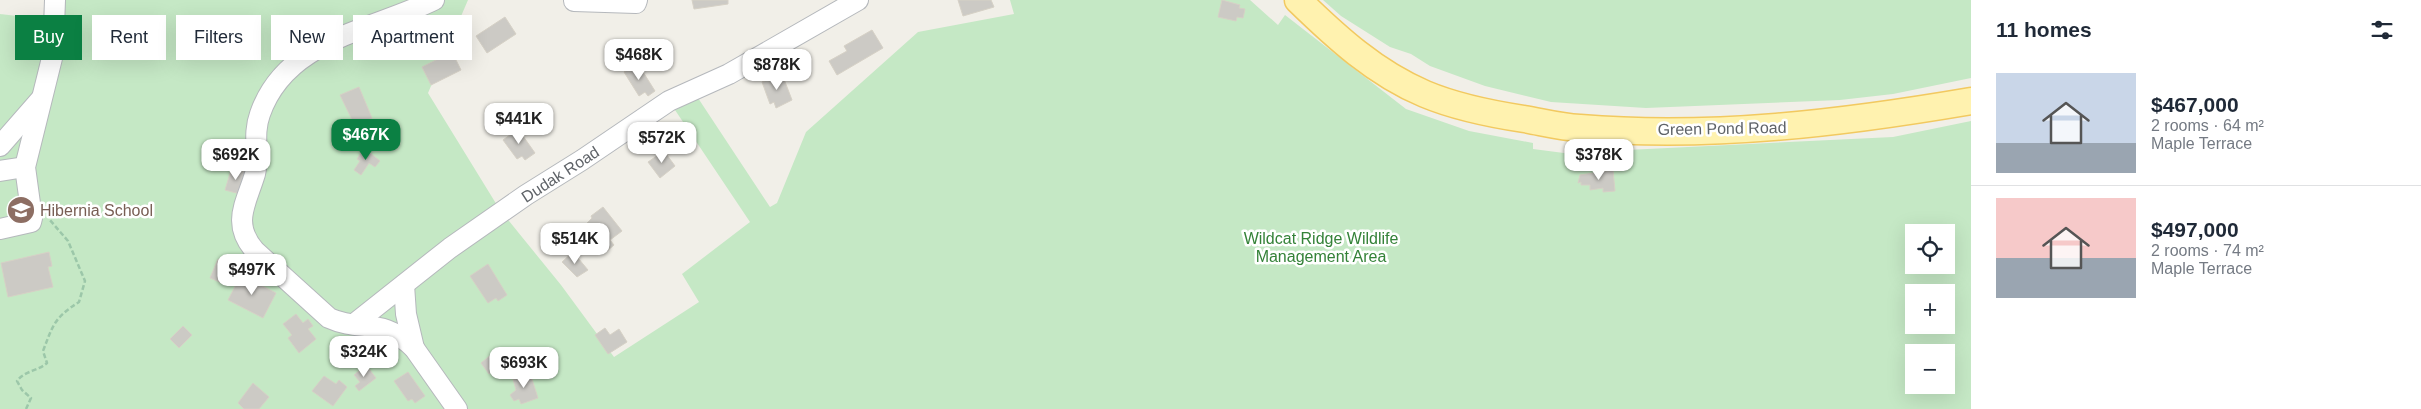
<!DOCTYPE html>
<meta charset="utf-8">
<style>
:root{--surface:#fff;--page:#f2f2f3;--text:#1f2937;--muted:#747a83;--line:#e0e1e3;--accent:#0b8043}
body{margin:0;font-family:Arial,sans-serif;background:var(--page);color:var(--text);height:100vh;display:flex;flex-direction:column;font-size:19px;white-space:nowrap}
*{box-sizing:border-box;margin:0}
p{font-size:16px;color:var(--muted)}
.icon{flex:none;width:28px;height:28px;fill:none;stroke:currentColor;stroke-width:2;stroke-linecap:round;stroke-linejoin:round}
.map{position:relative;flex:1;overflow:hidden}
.side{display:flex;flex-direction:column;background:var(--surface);width:450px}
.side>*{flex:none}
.hud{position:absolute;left:15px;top:15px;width:475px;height:45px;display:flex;gap:10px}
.tools{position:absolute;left:1905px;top:224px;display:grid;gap:10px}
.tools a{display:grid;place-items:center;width:50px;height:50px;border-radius:0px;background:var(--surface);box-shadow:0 5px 20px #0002;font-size:25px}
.price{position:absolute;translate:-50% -42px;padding:0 11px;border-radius:10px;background:#fff;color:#222;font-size:16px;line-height:32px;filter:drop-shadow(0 1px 2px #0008)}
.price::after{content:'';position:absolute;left:50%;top:30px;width:15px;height:11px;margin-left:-8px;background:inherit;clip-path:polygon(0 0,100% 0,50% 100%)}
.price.current{background:var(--accent);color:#fff}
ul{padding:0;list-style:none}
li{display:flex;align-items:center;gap:15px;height:125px;padding:0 25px}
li+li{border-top:1px solid var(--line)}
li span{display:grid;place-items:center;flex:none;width:140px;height:100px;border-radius:0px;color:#555}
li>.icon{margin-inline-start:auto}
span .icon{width:60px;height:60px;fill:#fffc;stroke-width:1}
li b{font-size:21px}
h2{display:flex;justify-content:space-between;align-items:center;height:60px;padding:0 25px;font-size:21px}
.pill{padding:0 18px;border-radius:0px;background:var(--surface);box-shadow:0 5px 20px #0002;font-size:18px;line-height:45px}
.pill.current{background:var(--accent);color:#fff}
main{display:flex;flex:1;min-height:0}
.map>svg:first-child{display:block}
.green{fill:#c5e8c5;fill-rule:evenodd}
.building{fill:#cccac5;stroke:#d6d1c6}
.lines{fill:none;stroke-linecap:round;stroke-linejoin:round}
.minor-casing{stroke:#b5b8bc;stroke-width:22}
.major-casing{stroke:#f2c960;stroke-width:29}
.path{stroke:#9cc7a9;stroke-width:2.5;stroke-dasharray:5 2.5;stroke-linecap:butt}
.minor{stroke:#fff;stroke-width:20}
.major{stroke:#fff2af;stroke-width:26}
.labels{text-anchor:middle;stroke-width:5;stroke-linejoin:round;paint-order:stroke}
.street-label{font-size:16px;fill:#5f6368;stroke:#fff}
.education-label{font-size:16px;fill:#785e54;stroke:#fff;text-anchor:start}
.park-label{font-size:16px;fill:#348238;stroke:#fff}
</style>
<main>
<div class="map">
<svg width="1971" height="409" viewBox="0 0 1971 409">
<rect width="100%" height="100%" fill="#f1efe8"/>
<g class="green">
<path d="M60,0H468L428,93L500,210L561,285L614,357L699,302L682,274L750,222L675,110L698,98L770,207L777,203L806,132L918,32L1014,14L1010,0H1250L1278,25L1285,15L1406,109L1469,131L1533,143V149L1618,160H1626L1627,150L1893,137L1971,121V409H0V14L61,21ZM1914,232H1946V265H1914ZM1914,292H1946V325H1914ZM1914,352H1946V385H1914Z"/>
<polygon points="1323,0 1971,0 1971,78 1893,94 1840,100 1646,108 1551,102 1485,86 1430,66 1411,54 1390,47 1341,16"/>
</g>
<g class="building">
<polygon points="692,0 728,0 728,4 694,9"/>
<polygon points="958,0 991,0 994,7 963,16"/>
<polygon points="1222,0 1240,5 1239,8 1245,9 1243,18 1237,17 1236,21 1218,17"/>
<polygon points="505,17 516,34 487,53 476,36"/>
<polygon points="872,30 883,48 837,75 829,61 847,51 844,46"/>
<polygon points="452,52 461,70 431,85 422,67"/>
<polygon points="638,64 655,91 648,96 645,92 639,96 624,72"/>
<polygon points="782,74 792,100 776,108 774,102 770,104 762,82"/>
<polygon points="359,87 372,118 360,123 361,125 356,128 340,95"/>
<polygon points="518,129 535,153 525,160 522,156 517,159 503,140"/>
<polygon points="364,148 380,161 375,167 369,163 361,175 354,170 360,161 357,159"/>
<polygon points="664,151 675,166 660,178 648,162"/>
<polygon points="232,167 247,172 240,194 225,190"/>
<polygon points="1613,170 1615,191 1603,192 1603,188 1590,190 1590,185 1581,185 1581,182 1578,183 1580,175"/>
<polygon points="603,207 622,231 610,240 614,245 607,251 600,243 596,246 582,228 592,218 591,216"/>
<polygon points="49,252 52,266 48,267 53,287 8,297 1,263"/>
<polygon points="573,252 588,270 577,277 562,262"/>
<polygon points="218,259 230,264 222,283 210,278"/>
<polygon points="488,264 507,295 498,301 496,298 488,303 470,276"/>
<polygon points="241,275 276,293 263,318 228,300"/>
<polygon points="296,314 303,323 308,319 313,326 308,329 316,339 299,353 288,338 292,335 283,324"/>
<polygon points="183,326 192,335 179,348 170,339"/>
<polygon points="605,328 610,335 619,329 627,342 608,354 595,335"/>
<polygon points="498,349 507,360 489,374 481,363"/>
<polygon points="366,365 376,378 359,391 355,386 360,382 354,375"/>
<polygon points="408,372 425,396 415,403 412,399 408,401 394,381"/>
<polygon points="530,373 538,398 521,404 519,399 514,401 510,395 516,390 513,379"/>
<polygon points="324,376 336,384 339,380 347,387 333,406 312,391"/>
<polygon points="253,383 269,397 259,409 244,409 238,403"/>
</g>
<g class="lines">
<defs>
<g id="minor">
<path d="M434,0C371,31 286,39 260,114C252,136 260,153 255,174C246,204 231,223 255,251L329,318C362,333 381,316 414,348L457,409"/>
<polyline points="574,1 636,3 637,0"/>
<polyline points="0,146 41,99"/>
<polyline points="0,171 25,167"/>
<polyline points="0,229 31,222 32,218 25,167 53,54 55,0"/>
<polyline points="404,285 406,314 414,348"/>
<polyline points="354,324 450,248 526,195 582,160 669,101 729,74 858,0"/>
</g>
<path id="major" d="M1298,0C1336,37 1375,73 1425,94C1456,107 1491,114 1524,119C1542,122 1560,127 1580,128C1711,139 1842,123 1971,101"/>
</defs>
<use href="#minor" class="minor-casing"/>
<use href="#major" class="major-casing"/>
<path class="path" d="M26,409L31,398L22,390L17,381C24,371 38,371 47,363L43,351C53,325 54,318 79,302L85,281L68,241L49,219"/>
<use href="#minor" class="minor"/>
<use href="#major" class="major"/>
</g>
<defs>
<symbol id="school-disc" viewBox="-11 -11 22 22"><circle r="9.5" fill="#8d6e63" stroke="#fff"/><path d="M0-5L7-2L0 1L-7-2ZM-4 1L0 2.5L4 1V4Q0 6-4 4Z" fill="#fff"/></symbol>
</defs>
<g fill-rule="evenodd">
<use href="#school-disc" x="5" y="194" width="32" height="32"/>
</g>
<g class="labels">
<g class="street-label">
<text transform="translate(1722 128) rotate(-1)" y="6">Green Pond Road</text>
<text transform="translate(560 174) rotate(-33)" y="6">Dudak Road</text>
</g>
<g class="education-label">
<text x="40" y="216">Hibernia School</text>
</g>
<g class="park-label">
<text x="1321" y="244">Wildcat Ridge Wildlife<tspan x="1321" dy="18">Management Area</tspan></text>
</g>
</g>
</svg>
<div class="tools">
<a><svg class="icon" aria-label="locate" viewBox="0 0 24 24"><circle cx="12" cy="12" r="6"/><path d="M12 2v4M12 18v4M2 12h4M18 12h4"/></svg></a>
<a>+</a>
<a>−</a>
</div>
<b class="price" style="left:639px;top:81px">$468K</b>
<b class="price" style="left:777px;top:91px">$878K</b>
<b class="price" style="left:519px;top:145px">$441K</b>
<b class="price current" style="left:366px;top:161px">$467K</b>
<b class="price" style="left:662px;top:164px">$572K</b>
<b class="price" style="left:236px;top:181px">$692K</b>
<b class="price" style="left:1599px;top:181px">$378K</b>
<b class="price" style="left:575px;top:265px">$514K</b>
<b class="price" style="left:252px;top:296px">$497K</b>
<b class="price" style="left:364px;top:378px">$324K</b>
<b class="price" style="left:524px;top:389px">$693K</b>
<div class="hud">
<a class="pill current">Buy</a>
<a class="pill">Rent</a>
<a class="pill">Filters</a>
<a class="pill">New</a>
<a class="pill">Apartment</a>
</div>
</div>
<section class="side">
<h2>11 homes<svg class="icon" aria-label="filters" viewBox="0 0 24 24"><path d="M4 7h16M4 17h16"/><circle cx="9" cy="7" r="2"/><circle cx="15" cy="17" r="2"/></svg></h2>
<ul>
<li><span style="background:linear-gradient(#c9d6e8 70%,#9aa5b1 0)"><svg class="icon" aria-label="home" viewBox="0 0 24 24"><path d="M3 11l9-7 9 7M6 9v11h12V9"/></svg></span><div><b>$467,000</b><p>2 rooms · 64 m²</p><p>Maple Terrace</p></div></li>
<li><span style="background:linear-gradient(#f6c9c9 60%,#9aa5b1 0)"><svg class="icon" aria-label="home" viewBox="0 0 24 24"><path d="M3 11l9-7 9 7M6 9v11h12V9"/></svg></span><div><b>$497,000</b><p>2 rooms · 74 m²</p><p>Maple Terrace</p></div></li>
</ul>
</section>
</main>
